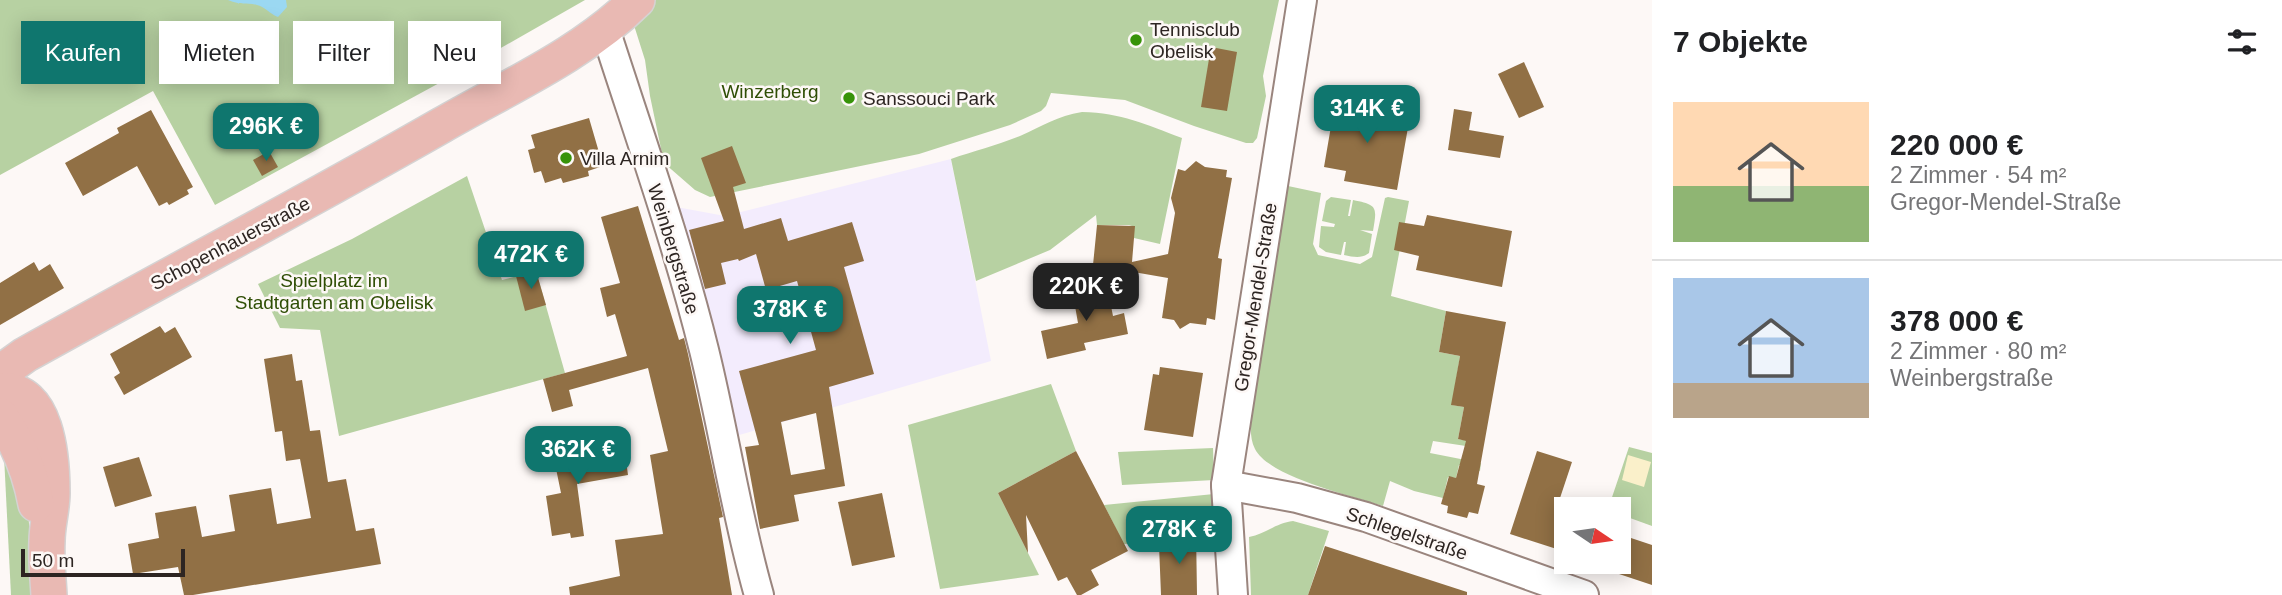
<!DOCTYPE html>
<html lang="de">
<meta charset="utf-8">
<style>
:root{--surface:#fff;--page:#f2f2f2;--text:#202124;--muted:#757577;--line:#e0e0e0;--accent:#0f766e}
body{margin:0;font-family:Arial,sans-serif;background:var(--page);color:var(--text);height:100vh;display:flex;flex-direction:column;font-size:26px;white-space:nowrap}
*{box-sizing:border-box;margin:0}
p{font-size:23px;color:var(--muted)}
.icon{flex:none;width:38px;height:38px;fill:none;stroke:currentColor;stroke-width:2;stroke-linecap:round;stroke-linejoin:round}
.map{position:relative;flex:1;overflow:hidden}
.sheet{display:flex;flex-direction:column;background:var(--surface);width:630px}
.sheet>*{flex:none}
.hud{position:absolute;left:21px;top:21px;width:665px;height:63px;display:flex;gap:14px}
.needle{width:46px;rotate:103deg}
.fabs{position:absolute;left:1554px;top:497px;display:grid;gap:14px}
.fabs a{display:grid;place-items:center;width:77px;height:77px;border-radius:0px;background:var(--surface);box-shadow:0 4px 18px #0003;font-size:35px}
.scale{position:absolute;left:21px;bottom:18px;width:164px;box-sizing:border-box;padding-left:7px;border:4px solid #2d2522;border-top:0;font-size:19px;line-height:24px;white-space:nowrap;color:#2d2522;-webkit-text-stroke:5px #fdf8f6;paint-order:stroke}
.price{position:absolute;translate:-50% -60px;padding:0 16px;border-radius:14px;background:var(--accent);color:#fff;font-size:23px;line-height:46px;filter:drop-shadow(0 2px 4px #0008)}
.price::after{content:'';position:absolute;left:50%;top:42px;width:21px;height:16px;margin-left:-10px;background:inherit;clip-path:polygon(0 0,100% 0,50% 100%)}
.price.on{background:#222;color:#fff}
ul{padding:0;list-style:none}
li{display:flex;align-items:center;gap:21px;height:175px;padding:0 21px}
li+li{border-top:2px solid var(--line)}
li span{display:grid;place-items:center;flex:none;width:196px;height:140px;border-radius:0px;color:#555}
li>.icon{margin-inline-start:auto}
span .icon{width:84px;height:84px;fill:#fffc;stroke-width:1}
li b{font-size:30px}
h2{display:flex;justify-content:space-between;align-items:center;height:84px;padding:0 21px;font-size:30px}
.chip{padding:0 24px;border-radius:0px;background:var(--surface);box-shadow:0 4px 18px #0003;font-size:24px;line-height:63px}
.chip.on{background:var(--accent);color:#fff}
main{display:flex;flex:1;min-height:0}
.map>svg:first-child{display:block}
.medical{fill:#f3ecfd}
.green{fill:#b7d1a2}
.sand{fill:#faf0ca}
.water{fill:#9bd8f2}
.building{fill:#917045;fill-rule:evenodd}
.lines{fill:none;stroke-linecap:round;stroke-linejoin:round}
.minor-casing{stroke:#9a857e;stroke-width:32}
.major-casing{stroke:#d5d3d3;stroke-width:38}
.minor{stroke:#fff;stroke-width:28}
.major{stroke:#e9b9b3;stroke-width:35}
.poi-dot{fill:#379309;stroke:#fdf8f6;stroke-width:2.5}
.labels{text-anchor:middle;stroke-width:5;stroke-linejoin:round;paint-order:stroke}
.poi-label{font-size:19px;fill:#2d2522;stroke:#fdf8f6;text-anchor:start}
.park-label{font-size:19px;fill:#2f4e05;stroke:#fdf8f6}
.street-label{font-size:19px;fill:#2d2522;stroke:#fdf8f6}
</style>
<main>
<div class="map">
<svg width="1652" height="595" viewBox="0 0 1652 595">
<rect width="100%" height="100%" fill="#fdf8f6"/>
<polygon class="medical" points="951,159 991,361 736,436 671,206 725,216"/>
<g class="green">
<polygon points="0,0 585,0 443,81 215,205 153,91 0,175"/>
<polygon points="626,0 1279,0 1263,76 1266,96 1257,138 1253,143 1246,143 1194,126 1125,100 1051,93 1046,106 1041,111 1010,125 919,154 710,197 695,190 664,163 650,96 645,60"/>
<path d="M1082,112C1122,113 1145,124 1182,138L1160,244L1134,238L1132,226L1129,225H1097L1096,215L1050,250L976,281L951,159C974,151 998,145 1020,136C1043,126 1057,116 1082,112Z"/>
<polygon points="467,176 502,280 536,271 565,373 339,436 320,330 280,328 258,284 352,239"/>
<path d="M1288,186L1321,193L1313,244L1318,255L1360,264L1372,257L1385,198L1388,197L1409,201L1391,296L1446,311L1439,352L1460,356L1452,405L1464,407L1458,439L1480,443L1479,448L1433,441L1430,453L1481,463L1480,471L1459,465L1456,478L1448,477L1443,498L1414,491L1390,481L1383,506C1352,496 1269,477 1255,449C1249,437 1251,425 1252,412Z"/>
<path d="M1331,197L1351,200L1348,216H1350L1353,200C1378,205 1377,207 1373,231L1360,230L1372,234L1369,253C1361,259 1354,257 1344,255L1346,242H1344L1341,255L1326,252L1319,247L1321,226L1334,227L1335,224L1322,221L1326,201Z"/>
<polygon points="1051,384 1076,451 998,493 1039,575 940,589 908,425"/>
<polygon points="3,436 27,495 34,595 11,595"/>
<polygon points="1629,447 1652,453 1652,526 1619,514 1619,509 1608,509"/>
<polygon points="1213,448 1214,480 1122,485 1118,452"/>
<polygon points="1214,494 1215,541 1124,544 1104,505"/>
<path d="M1293,521L1329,531L1308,595H1251L1249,537C1265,534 1276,523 1293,521Z"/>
</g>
<polygon class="sand" points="1628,455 1651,462 1644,487 1622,480"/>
<path class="water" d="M228,0H286L287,7L278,17C270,14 264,6 257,5C246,2 242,6 228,0Z"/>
<g class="building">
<polygon points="1211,47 1237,52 1227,111 1201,107"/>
<polygon points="1524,62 1544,107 1519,118 1498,74"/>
<polygon points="1335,103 1410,116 1397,190 1344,181 1346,171 1324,167"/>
<polygon points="1454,109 1472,112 1469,130 1504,136 1500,158 1448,150"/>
<polygon points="151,110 193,187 187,190 189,194 169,205 167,202 159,206 137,166 83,196 65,163 119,133 117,128"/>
<polygon points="589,118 603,166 588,171 589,176 563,183 561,178 545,183 541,171 534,173 528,150 535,148 531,135"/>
<path d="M732,146L746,183L733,187L744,229L781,218L788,241L852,222L864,261L844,267L874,374L829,387L845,486L794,495L799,521L760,529L745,447L759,445L739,371L816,350L797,281L766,290L756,254L739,261L738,259L721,263L726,284L705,289L689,230L724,221L701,158ZM816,413L825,469L791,475L781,422Z"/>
<polygon points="269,151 278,167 262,176 253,160"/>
<polygon points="1196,161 1205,167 1227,170 1226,177 1232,178 1218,258 1222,259 1215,320 1207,318 1206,325 1190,323 1180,329 1174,320 1162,318 1168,278 1093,265 1097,225 1135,226 1132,262 1168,254 1175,213 1171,198 1178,169 1185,171"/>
<polygon points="638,206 679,340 684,338 688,354 723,517 719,518 732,595 570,595 569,587 620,576 615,540 663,534 650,455 668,451 648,368 569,390 573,406 552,412 543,379 627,356 615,314 607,317 600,288 620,283 601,217"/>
<polygon points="1427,215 1512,231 1502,287 1416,270 1419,256 1394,250 1399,222 1424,226"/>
<polygon points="34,262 39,271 50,264 64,288 0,325 0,283"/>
<polygon points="536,271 546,305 525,311 516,276"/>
<polygon points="1106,281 1113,316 1124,313 1128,334 1084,343 1086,350 1047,359 1041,331 1078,323 1072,289"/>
<polygon points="1446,311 1506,322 1477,484 1485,486 1478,514 1469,512 1467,518 1447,513 1448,506 1441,504 1449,476 1456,478 1466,441 1458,439 1464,407 1451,405 1460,356 1439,352"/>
<polygon points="160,326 165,333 175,327 192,357 124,395 114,377 120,373 110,354"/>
<polygon points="292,354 296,381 302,380 310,431 320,430 328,482 346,479 356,531 374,528 381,564 193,595 184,595 178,567 133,574 128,544 159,538 155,513 196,506 202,537 235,531 229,495 271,488 277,524 311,518 300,459 286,461 282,431 275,432 264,359"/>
<polygon points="1160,367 1203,373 1193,437 1144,430 1153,374 1159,375"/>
<polygon points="589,447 591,459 625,453 628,475 577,484 584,536 571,538 570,533 552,536 546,496 561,493 553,454"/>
<polygon points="1076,451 1128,551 1091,570 1099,585 1081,595 1077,595 1067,577 1058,581 1026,515 1028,553 998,493"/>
<polygon points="1537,451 1572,462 1556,510 1566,513 1566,552 1510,534"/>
<polygon points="139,457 152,496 115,507 103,467"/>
<polygon points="882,493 895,557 852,566 838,502"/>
<polygon points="1177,531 1196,531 1197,595 1161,595 1159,545 1178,544"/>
<polygon points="1619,534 1652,545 1652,585 1619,574"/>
<polygon points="1325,546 1467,592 1467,595 1308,595"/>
</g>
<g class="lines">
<defs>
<g id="minor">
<path d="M605,29C639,135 677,241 704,350C724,431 736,515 759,595"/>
<polyline points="1226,485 1297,498 1366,517 1584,595"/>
<polyline points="1233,595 1226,485 1302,0"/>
</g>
<g id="major">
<path d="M0,373L25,355C163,278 304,204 442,125C508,87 583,54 637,0"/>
<path d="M0,391C47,386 52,458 52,493C52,509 47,525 47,541C46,559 48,577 49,595"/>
<path d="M0,416C19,444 30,471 36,504"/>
</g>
</defs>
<use href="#minor" class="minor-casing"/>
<use href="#major" class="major-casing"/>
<use href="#minor" class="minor"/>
<use href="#major" class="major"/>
</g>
<g class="poi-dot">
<circle cx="1136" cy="40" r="7"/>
<circle cx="849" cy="98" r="7"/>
<circle cx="566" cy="158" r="7"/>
</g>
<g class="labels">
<g class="poi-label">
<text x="1150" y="36">Tennisclub<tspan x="1150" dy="22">Obelisk</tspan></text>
<text x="863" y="105">Sanssouci Park</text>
<text x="580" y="165">Villa Arnim</text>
</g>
<g class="park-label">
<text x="770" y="98">Winzerberg</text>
<text x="334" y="287">Spielplatz im<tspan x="334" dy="22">Stadtgarten am Obelisk</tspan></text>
</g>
<g class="street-label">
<text transform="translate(230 243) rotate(-28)" y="7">Schopenhauerstraße</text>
<text transform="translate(674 249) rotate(73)" y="7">Weinbergstraße</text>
<text transform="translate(1255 297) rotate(-81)" y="7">Gregor-Mendel-Straße</text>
<text transform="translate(1407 533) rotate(19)" y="7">Schlegelstraße</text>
</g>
</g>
</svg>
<div class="fabs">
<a><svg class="needle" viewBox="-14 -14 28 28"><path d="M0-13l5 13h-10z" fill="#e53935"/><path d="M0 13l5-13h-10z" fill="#757577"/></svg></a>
</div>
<div class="scale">50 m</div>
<b class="price" style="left:1367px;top:145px">314K €</b>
<b class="price" style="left:266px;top:163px">296K €</b>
<b class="price" style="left:531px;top:291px">472K €</b>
<b class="price on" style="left:1086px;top:323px">220K €</b>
<b class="price" style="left:790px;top:346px">378K €</b>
<b class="price" style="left:578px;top:486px">362K €</b>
<b class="price" style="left:1179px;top:566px">278K €</b>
<div class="hud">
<a class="chip on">Kaufen</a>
<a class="chip">Mieten</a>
<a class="chip">Filter</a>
<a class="chip">Neu</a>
</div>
</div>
<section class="sheet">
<h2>7 Objekte<svg class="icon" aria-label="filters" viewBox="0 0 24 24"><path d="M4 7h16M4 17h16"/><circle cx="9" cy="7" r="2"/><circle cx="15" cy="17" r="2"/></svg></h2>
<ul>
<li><span style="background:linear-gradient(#ffd9b3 60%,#8fb573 0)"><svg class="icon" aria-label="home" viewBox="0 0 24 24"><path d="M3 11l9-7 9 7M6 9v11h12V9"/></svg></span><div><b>220 000 €</b><p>2 Zimmer · 54 m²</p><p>Gregor-Mendel-Straße</p></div></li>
<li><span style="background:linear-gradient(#a9c7e8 75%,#b9a48a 0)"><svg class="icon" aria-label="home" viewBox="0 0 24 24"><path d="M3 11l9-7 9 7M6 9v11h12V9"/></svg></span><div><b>378 000 €</b><p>2 Zimmer · 80 m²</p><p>Weinbergstraße</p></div></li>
</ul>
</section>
</main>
